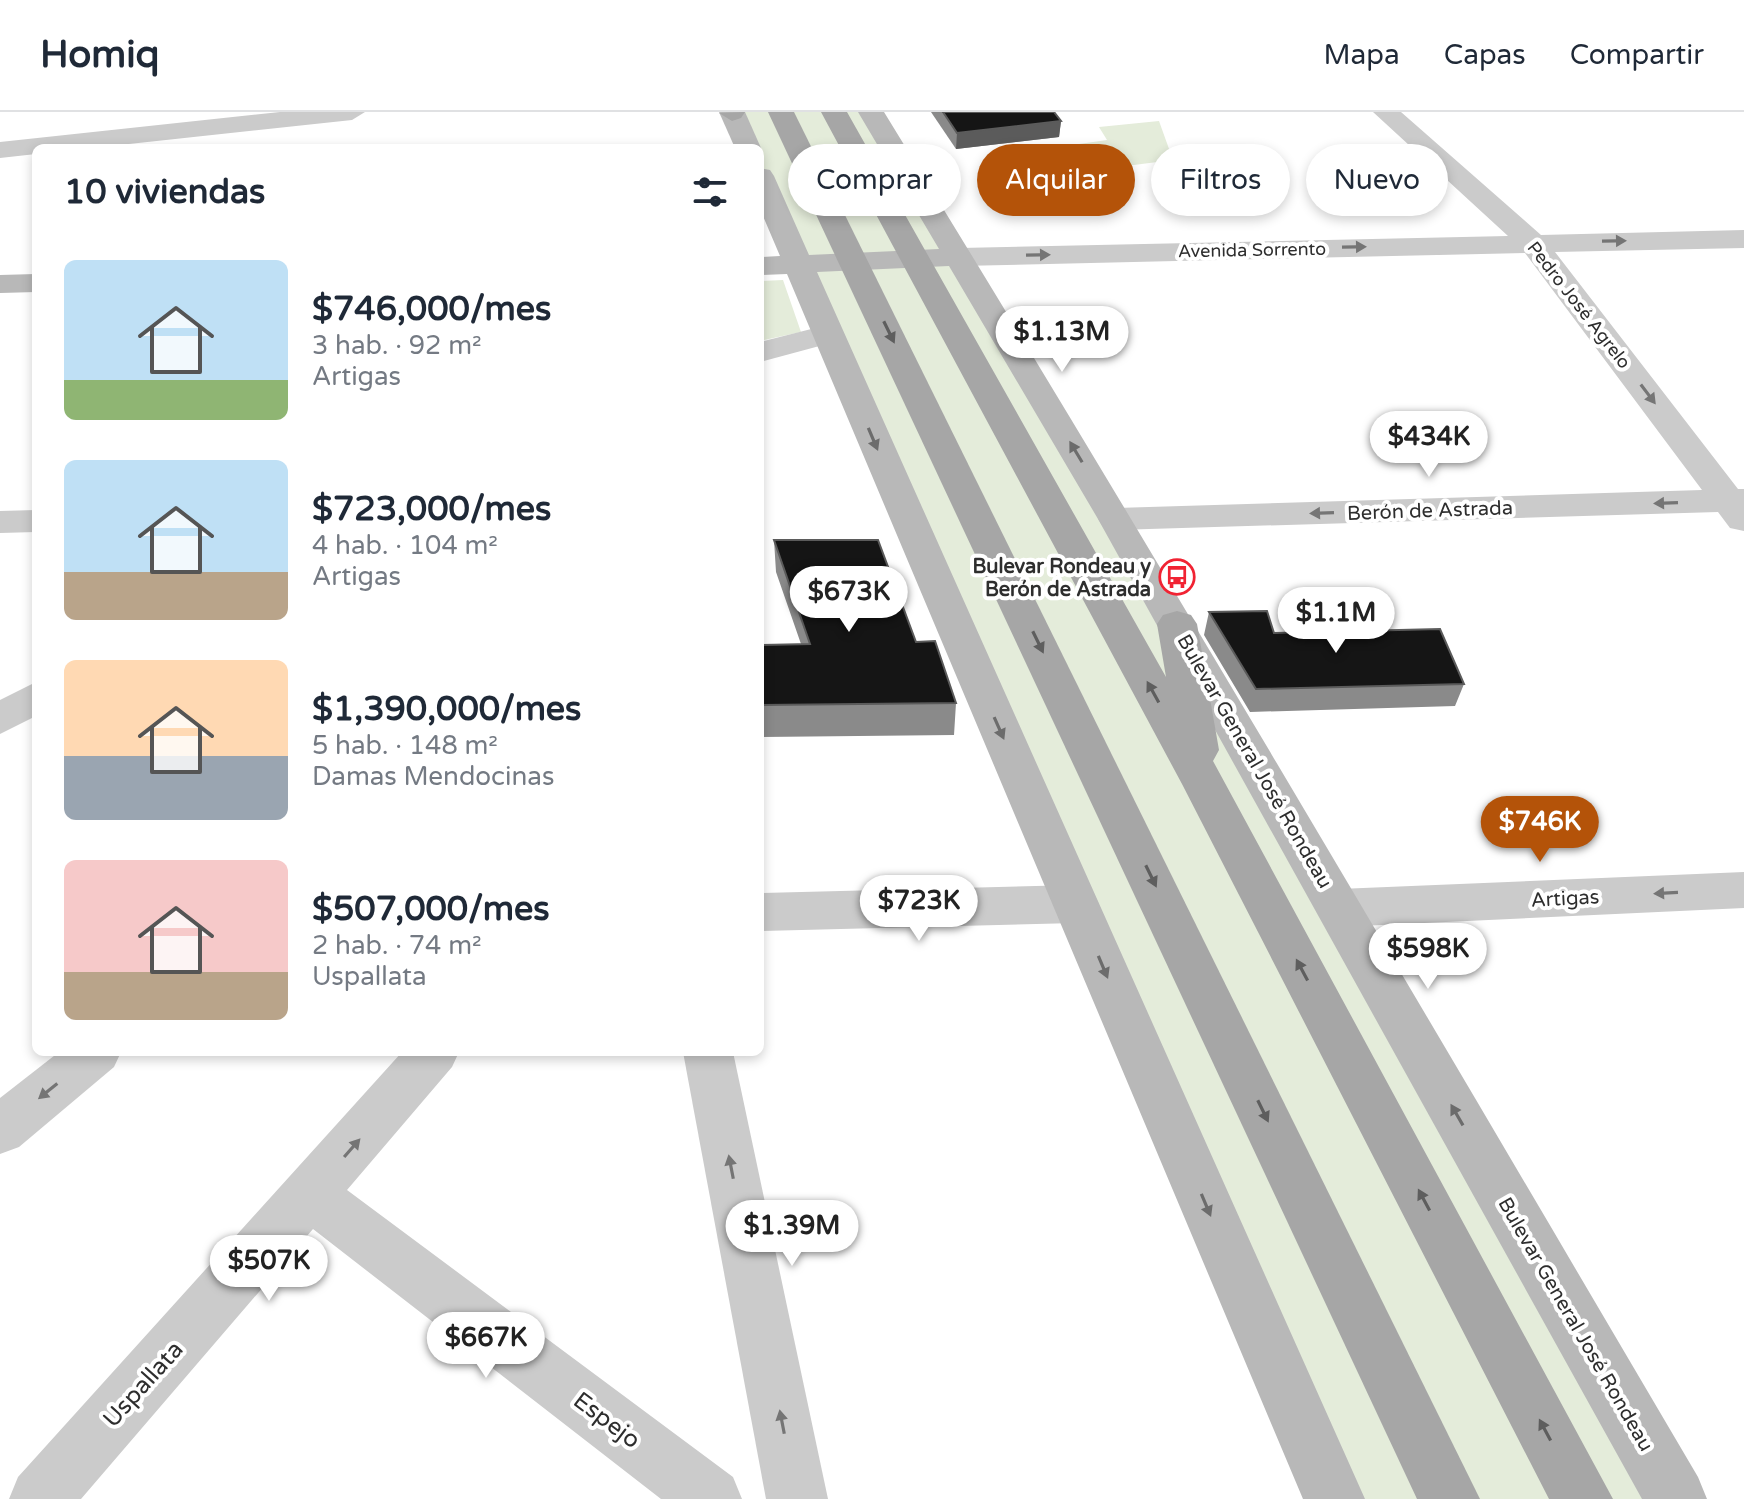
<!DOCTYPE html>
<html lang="es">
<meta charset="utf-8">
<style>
:root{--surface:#fff;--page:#f2f2f3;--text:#1f2937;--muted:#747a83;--line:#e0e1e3;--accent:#b45309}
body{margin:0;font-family:"Varela Round",sans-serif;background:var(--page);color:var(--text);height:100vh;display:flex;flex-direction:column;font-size:30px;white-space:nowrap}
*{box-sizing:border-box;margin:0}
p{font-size:26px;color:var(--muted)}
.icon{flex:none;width:44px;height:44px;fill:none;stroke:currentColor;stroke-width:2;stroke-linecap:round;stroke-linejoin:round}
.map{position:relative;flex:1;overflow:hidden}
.details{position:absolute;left:32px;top:32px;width:732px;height:912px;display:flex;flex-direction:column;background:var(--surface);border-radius:12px;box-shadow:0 4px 12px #0003}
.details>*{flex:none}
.guide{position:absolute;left:788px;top:32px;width:760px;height:72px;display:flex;gap:16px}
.price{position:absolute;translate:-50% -68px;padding:0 18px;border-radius:28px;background:#fff;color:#222;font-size:26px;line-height:52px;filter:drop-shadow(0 2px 4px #0008)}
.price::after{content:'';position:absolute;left:50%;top:48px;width:24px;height:18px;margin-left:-12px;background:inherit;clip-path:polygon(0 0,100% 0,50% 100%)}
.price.current{background:var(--accent);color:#fff}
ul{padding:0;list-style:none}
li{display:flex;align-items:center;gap:24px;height:200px;padding:0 32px}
li span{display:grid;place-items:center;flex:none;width:224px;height:160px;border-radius:12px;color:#555}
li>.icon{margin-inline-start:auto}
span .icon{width:96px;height:96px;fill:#fffc;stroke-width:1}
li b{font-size:34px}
h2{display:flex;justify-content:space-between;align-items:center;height:96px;padding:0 32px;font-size:34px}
.pill{padding:0 28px;border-radius:36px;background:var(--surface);box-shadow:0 4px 12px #0003;font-size:28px;line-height:72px}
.pill.current{background:var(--accent);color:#fff}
header{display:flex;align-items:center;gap:48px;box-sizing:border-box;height:112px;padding:0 40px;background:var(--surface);border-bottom:2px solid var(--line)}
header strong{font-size:38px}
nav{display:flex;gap:44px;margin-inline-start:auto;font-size:28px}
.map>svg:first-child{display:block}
.green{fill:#e4ecda}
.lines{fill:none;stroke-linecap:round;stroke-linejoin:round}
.minor{fill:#cbcbcb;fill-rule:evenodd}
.secondary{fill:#b8b8b8;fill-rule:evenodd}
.primary{fill:#a6a6a6;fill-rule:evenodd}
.wall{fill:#8a8a8a}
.shaded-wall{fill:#5b5b5b}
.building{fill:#151515;stroke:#5b5b5b;stroke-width:2}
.oneway{fill:#757575}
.oneway2{fill:#5e5e5e}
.oneway3{fill:#6c6c6c}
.labels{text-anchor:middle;stroke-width:8;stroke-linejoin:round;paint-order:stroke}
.far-street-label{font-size:18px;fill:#2e2e2e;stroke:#fff}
.street-label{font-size:20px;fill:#2e2e2e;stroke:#fff}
.poi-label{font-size:20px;font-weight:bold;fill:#2e2e2e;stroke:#fff;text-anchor:end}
.near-street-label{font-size:24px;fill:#2e2e2e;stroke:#fff}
</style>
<header>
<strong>Homiq</strong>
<nav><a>Mapa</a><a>Capas</a><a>Compartir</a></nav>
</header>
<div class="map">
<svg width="1744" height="1387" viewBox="0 0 1744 1387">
<rect width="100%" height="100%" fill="#fff"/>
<g class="green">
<polygon points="732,0 871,0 1676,1387 1334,1387 760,64 760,36"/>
<polygon points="1159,9 1173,48 1079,60 1058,35 1107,28 1099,15"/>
<polygon points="783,168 801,220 760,229 760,169"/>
</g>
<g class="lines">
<g class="minor">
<polygon points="280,0 365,0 352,8 92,36 36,36 36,42 0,46 0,30"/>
<polygon points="1373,0 1401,0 1541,123 1744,118 1744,136 1555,140 1738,377 1744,377 1744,419 1730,416 1718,400 1116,418 1103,415 1098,407 1103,399 1116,396 1702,378 1525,141 960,154 950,151 945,145 950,139 960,136 1508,124"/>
<polygon points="827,213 838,215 843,222 838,229 760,250 760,230"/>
<polygon points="36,398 36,420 0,421 0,399"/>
<polygon points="36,570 36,604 0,622 0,588"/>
<polygon points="1744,760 1744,796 1339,815 1322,809 1316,796 1322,783 1339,777"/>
<polygon points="1076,773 1092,779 1099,792 1092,805 1076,811 760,819 760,781"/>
<polygon points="59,940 121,940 114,955 19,1035 0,1042 0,986"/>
<polygon points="402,940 459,940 452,955 347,1078 733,1365 742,1387 661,1387 313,1117 81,1387 9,1387 18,1365"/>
<polygon points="683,940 733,940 828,1387 766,1387"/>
</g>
<g class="secondary">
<polygon points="719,0 745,0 761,36 760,38 735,36"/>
<path d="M858,0H884C1160,449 1429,908 1698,1365L1707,1387H1642L1098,407L949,154L817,160L1365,1387H1303L787,162L760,163V145L780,144L760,97V56L770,58L774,64L809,143L939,137Z"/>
<polygon points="36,162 36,180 0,181 0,163"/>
</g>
<g class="primary">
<polygon points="745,0 741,6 732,9 719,1"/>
<polygon points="768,0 794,0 1480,1387 1417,1387"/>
<polygon points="821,0 847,0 1166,565 1157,512 1163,503 1177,499 1191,503 1197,512 1219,638 1213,649 1613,1387 1549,1387 1182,672"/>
</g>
</g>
<g class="wall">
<polygon points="931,0 1054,0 1061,9 1059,25 956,37"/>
<polygon points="774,428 916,530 956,591 954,623 760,625 760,533 801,532 776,460"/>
<polygon points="1209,500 1274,521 1464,572 1455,594 1250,600 1204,523"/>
</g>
<polygon class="shaded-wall" points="1061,9 1059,25 956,37 957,21"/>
<g class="building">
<polygon points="943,0 1054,0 1061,9 957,21"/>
<polygon points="774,428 878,428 916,530 935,529 956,591 760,593 760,533 810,532"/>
<polygon points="1267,499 1274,521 1440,517 1464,572 1256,577 1209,500"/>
</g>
<defs><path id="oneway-solid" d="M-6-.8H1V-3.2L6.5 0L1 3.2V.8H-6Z" transform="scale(2)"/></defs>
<g class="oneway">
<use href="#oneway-solid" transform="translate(1614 129) rotate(-1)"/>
<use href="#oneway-solid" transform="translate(1354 135) rotate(-1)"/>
<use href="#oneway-solid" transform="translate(1038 143) rotate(-1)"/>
<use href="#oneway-solid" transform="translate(1648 282) rotate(53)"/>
<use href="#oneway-solid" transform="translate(1666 391) rotate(178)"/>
<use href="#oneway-solid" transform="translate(1322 401) rotate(178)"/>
<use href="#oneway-solid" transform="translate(1666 781) rotate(177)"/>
<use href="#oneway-solid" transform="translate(48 979) rotate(141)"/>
<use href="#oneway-solid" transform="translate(352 1036) rotate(-49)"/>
<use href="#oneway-solid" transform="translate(731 1055) rotate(-101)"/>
<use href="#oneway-solid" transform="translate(782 1310) rotate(-101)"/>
</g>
<g class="oneway2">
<use href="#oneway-solid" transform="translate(889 220) rotate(64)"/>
<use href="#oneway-solid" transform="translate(1038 530) rotate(64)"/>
<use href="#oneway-solid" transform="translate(1153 580) rotate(-119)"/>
<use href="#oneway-solid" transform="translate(1151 764) rotate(64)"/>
<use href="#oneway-solid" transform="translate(1302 858) rotate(-118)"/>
<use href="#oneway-solid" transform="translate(1263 999) rotate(64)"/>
<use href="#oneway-solid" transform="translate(1424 1088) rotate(-118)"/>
<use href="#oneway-solid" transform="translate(1545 1318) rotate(-118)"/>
</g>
<g class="oneway3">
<use href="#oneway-solid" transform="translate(873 327) rotate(67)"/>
<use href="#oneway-solid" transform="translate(1076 340) rotate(-121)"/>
<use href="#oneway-solid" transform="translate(999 616) rotate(66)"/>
<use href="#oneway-solid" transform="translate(1103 855) rotate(67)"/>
<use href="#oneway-solid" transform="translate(1457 1003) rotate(-120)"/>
<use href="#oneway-solid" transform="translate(1206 1093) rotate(67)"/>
</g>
<defs>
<symbol id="bus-ring" viewBox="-11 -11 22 22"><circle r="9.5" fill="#fff" stroke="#f12333" stroke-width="1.5"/><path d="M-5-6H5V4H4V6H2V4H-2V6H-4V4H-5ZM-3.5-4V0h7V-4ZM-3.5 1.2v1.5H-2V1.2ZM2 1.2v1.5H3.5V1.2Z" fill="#f12333"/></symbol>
</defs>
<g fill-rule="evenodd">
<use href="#bus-ring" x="1157" y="445" width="40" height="40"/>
</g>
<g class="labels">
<g class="far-street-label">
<text transform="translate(1252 138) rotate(-1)" y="6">Avenida Sorrento</text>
<text transform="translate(1579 193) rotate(52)" y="6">Pedro José Agrelo</text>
</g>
<g class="street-label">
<text transform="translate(1430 398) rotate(-2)" y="7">Berón de Astrada</text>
<text transform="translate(1255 649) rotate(60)" y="7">Bulevar General José Rondeau</text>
<text transform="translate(1565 786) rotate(-3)" y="7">Artigas</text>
<text transform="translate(1576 1212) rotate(60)" y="7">Bulevar General José Rondeau</text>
</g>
<g class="poi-label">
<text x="1151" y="461">Bulevar Rondeau y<tspan x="1151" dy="23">Berón de Astrada</tspan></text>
</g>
<g class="near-street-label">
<text transform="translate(143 1272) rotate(-48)" y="8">Uspallata</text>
<text transform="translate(607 1308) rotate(37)" y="8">Espejo</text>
</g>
</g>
</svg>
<b class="price" style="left:1062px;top:262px">$1.13M</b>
<b class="price" style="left:1429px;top:367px">$434K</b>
<b class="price" style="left:849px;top:522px">$673K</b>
<b class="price" style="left:1336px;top:543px">$1.1M</b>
<b class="price current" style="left:1540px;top:752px">$746K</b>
<b class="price" style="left:919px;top:831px">$723K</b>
<b class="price" style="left:1428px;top:879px">$598K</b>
<b class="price" style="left:792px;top:1156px">$1.39M</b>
<b class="price" style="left:269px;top:1191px">$507K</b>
<b class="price" style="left:486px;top:1268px">$667K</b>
<div class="guide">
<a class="pill">Comprar</a>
<a class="pill current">Alquilar</a>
<a class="pill">Filtros</a>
<a class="pill">Nuevo</a>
</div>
<section class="details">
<h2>10 viviendas<svg class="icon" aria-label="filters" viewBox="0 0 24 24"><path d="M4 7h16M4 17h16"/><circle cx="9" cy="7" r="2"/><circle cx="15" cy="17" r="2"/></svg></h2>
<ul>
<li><span style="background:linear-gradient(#bfe0f5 75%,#8fb573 0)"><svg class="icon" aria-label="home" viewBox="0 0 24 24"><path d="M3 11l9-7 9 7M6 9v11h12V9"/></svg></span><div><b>$746,000/mes</b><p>3 hab. · 92 m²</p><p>Artigas</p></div></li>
<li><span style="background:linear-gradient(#bfe0f5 70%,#b9a48a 0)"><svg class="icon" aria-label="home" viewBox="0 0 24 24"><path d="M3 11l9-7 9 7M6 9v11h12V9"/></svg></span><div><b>$723,000/mes</b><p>4 hab. · 104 m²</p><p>Artigas</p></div></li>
<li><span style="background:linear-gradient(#ffd9b3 60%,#9aa5b1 0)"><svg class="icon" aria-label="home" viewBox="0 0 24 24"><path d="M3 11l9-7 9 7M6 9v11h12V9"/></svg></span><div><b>$1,390,000/mes</b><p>5 hab. · 148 m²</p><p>Damas Mendocinas</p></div></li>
<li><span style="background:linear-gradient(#f6c9c9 70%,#b9a48a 0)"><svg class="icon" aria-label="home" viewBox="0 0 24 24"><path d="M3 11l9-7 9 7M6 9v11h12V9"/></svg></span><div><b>$507,000/mes</b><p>2 hab. · 74 m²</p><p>Uspallata</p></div></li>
</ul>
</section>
</div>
